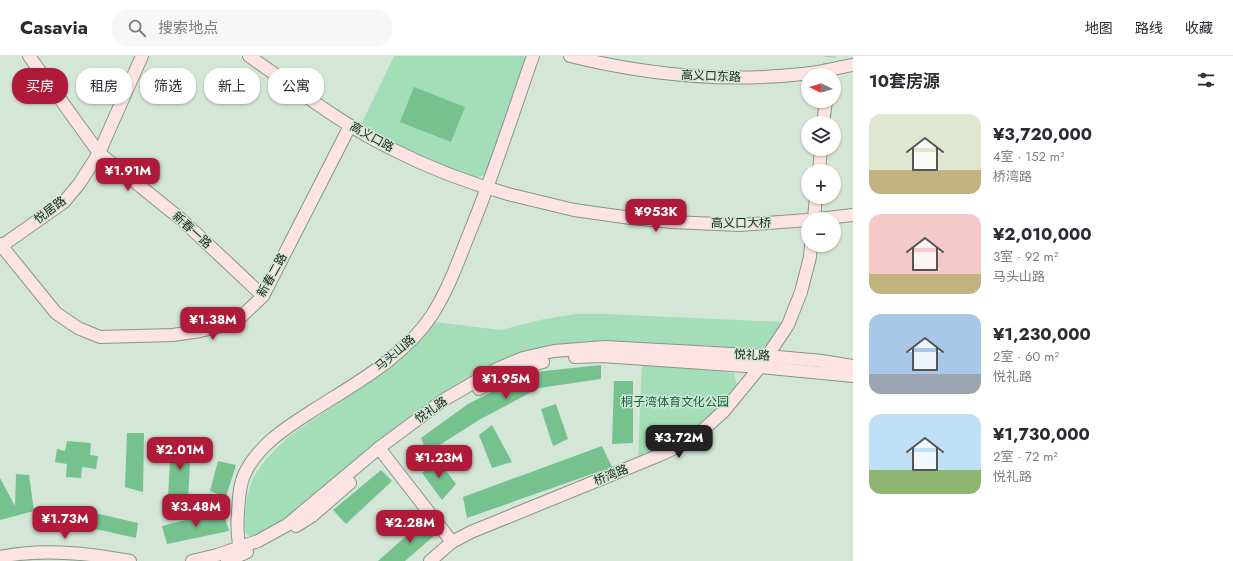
<!DOCTYPE html>
<html lang="zh">
<meta charset="utf-8">
<style>
:root{--surface:#fff;--page:#f7f7f7;--text:#2b2b33;--muted:#7c7c81;--line:#e1e1e2;--accent:#af1a39}
body{margin:0;font-family:Jost,"Noto Sans SC",sans-serif;background:var(--page);color:var(--text);height:100vh;display:flex;flex-direction:column;font-size:15px;white-space:nowrap}
*{box-sizing:border-box;margin:0}
p{font-size:13px;color:var(--muted)}
.icon{flex:none;width:22px;height:22px;fill:none;stroke:currentColor;stroke-width:2;stroke-linecap:round;stroke-linejoin:round}
.map{position:relative;flex:1;overflow:hidden}
.panel{display:flex;flex-direction:column;background:var(--surface);width:380px}
.panel>*{flex:none}
.top-card{position:absolute;left:12px;top:12px;width:380px;height:36px;display:flex;gap:8px}
.needle{width:26px;rotate:275deg}
.buttons{position:absolute;left:801px;top:12px;display:grid;gap:8px}
.buttons a{display:grid;place-items:center;width:40px;height:40px;border-radius:50%;background:var(--surface);box-shadow:0 1px 3px #0004;font-size:20px}
.price{position:absolute;translate:-50% -34px;padding:0 9px;border-radius:8px;background:var(--accent);color:#fff;font-size:13px;line-height:26px;filter:drop-shadow(0 1px 2px #0008)}
.price::after{content:'';position:absolute;left:50%;top:24px;width:12px;height:9px;margin-left:-6px;background:inherit;clip-path:polygon(0 0,100% 0,50% 100%)}
.price.current{background:#222;color:#fff}
ul{padding:0;list-style:none}
li{display:flex;align-items:center;gap:12px;height:100px;padding:0 16px}
li span{display:grid;place-items:center;flex:none;width:112px;height:80px;border-radius:12px;color:#555}
li>.icon{margin-inline-start:auto}
span .icon{width:48px;height:48px;fill:#fffc;stroke-width:1}
li b{font-size:17px}
h2{display:flex;justify-content:space-between;align-items:center;height:48px;padding:0 16px;font-size:17px}
.pill{padding:0 14px;border-radius:16px;background:var(--surface);box-shadow:0 1px 3px #0004;font-size:14px;line-height:36px}
.pill.current{background:var(--accent);color:#fff}
header{display:flex;align-items:center;gap:24px;box-sizing:border-box;height:56px;padding:0 20px;background:var(--surface);border-bottom:1px solid var(--line)}
header strong{font-size:19px}
nav{display:flex;gap:22px;margin-inline-start:auto;font-size:14px}
.search{width:280px;height:36px;background:var(--page);display:flex;align-items:center;gap:10px;box-sizing:border-box;padding:0 14px;border-radius:16px;color:var(--muted);font-size:15px}
main{display:flex;flex:1;min-height:0}
.map>svg:first-child{display:block}
.green{fill:#a4deb6}
.building{fill:#75c28f}
.lines{fill:none;stroke-linecap:round;stroke-linejoin:round}
.secondary-tunnel{stroke:#aebfb3;stroke-width:12;stroke-dasharray:12 6;stroke-linecap:butt}
.secondary-casing{stroke:#85978a;stroke-width:14}
.secondary{stroke:#fde3e4;stroke-width:12}
.secondary-bridge-casing{stroke:#85978a;stroke-width:14;stroke-linecap:butt}
.secondary-bridge{stroke:#fde3e4;stroke-width:12}
.labels{text-anchor:middle;stroke-width:3;stroke-linejoin:round;paint-order:stroke}
.street-label{font-size:12px;fill:#1b221d;stroke:#d3e6d8}
.park-label{font-size:12px;fill:#0c6738;stroke:#d3e6d8}
</style>
<header>
<strong>Casavia</strong>
<div class="search"><svg class="icon" aria-label="search" viewBox="0 0 24 24"><circle cx="10" cy="10" r="6"/><path d="M15 15l6 6"/></svg>搜索地点</div>
<nav><a>地图</a><a>路线</a><a>收藏</a></nav>
</header>
<main>
<div class="map">
<svg width="853" height="505" viewBox="0 0 853 505">
<rect width="100%" height="100%" fill="#d3e6d8"/>
<g class="green">
<polygon points="394,0 524,0 526,4 486,118 477,122 436,108 394,89 361,69"/>
<polygon points="575,258 606,258 782,266 772,285 768,289 762,292 741,292 704,289 689,293 553,293 438,343 375,388 288,460 271,472 251,481 246,478 244,464 247,440 253,422 266,403 287,382 388,312 420,285 434,266 501,274 540,264"/>
<path d="M642,306L671,307L680,311L734,317L737,330C721,350 704,369 682,383C668,391 652,398 638,405Z"/>
</g>
<g class="building">
<polygon points="414,31 465,51 451,86 400,66"/>
<polygon points="601,309 601,323 539,332 479,364 427,397 421,382 468,348 514,324 535,316"/>
<polygon points="614,325 633,325 633,387 612,388"/>
<polygon points="556,348 568,383 553,390 541,353"/>
<polygon points="492,369 512,406 492,412 479,379"/>
<polygon points="127,377 144,377 143,436 125,431"/>
<polygon points="67,385 91,387 90,399 98,400 96,413 82,411 81,422 66,421 67,408 55,406 57,393 65,395"/>
<polygon points="171,385 191,386 188,446 168,442"/>
<polygon points="602,390 612,411 467,462 463,441"/>
<polygon points="437,403 456,428 442,444 422,417"/>
<polygon points="218,405 236,409 226,441 210,435"/>
<polygon points="381,414 392,425 346,468 333,454"/>
<polygon points="16,418 29,419 34,455 0,464 0,422 15,450"/>
<polygon points="73,452 138,467 136,482 69,467"/>
<polygon points="223,455 229,475 167,488 162,470"/>
<polygon points="423,465 436,478 405,505 378,505"/>
</g>
<g class="lines">
<polyline class="secondary-tunnel" points="828,19 830,0"/>
<defs>
<g id="secondary">
<polyline points="29,0 99,97 182,164 263,240"/>
<path d="M249,0C295,32 341,68 392,93C429,112 469,127 508,138"/>
<path d="M570,0C647,19 722,27 802,18C819,17 836,12 853,9"/>
<polyline points="823,67 826,45"/>
<polyline points="819,115 821,93"/>
<polyline points="814,163 816,141"/>
<polyline points="0,188 56,257 78,272 100,281 173,279 200,275 222,270 242,260 263,240 350,70"/>
<polyline points="0,191 64,146 79,128 99,97 142,0"/>
<polyline points="575,301 602,300 760,311 853,320"/>
<path d="M479,333C500,321 520,312 543,306"/>
<polyline points="379,392 452,486"/>
<polyline points="296,470 312,460 350,427"/>
<path d="M242,498C237,486 237,469 238,456C239,443 239,429 245,417C258,390 284,373 309,357C352,329 403,303 432,259C448,234 458,206 469,178C493,120 512,60 533,0"/>
<path d="M0,501C43,492 88,497 130,505"/>
<polyline points="192,505 217,499 258,485 287,469 379,392 442,345 497,313 523,302 554,295 605,291 767,300 822,305 853,310"/>
<polyline points="227,505 247,496"/>
<polyline points="430,505 452,486 471,476 660,399 683,388 703,374 724,355 760,311 788,269 801,236 810,201 811,189"/>
</g>
</defs>
<use href="#secondary" class="secondary-casing"/>
<use href="#secondary" class="secondary"/>
<defs>
<g id="secondary-bridge">
<polyline points="508,138 574,154 631,162 672,166 740,169 808,164"/>
<polyline points="818,163 853,159"/>
</g>
</defs>
<use href="#secondary-bridge" class="secondary-bridge-casing"/>
<use href="#secondary-bridge" class="secondary-bridge"/>
</g>
<g class="labels">
<g class="street-label">
<text transform="translate(711 20) rotate(2)" y="4">高义口东路</text>
<text transform="translate(372 81) rotate(29)" y="4">高义口路</text>
<text transform="translate(50 154) rotate(-37)" y="4">悦居路</text>
<text x="741" y="171">高义口大桥</text>
<text transform="translate(192 174) rotate(42)" y="4">新春一路</text>
<text transform="translate(272 219) rotate(-61)" y="4">新春二路</text>
<text transform="translate(395 297) rotate(-40)" y="4">马头山路</text>
<text transform="translate(752 299) rotate(3)" y="4">悦礼路</text>
<text transform="translate(431 354) rotate(-35)" y="4">悦礼路</text>
<text transform="translate(611 419) rotate(-22)" y="4">桥湾路</text>
</g>
<g class="park-label">
<text x="675" y="350">桐子湾体育文化公园</text>
</g>
</g>
</svg>
<div class="buttons">
<a><svg class="needle" viewBox="-14 -14 28 28"><path d="M0-13l5 13h-10z" fill="#e53935"/><path d="M0 13l5-13h-10z" fill="#7c7c81"/></svg></a>
<a><svg class="icon" aria-label="layers" viewBox="0 0 24 24"><path d="M12 4l9 5-9 5-9-5zM3 14l9 5 9-5"/></svg></a>
<a>+</a>
<a>−</a>
</div>
<b class="price" style="left:128px;top:136px">¥1.91M</b>
<b class="price" style="left:656px;top:177px">¥953K</b>
<b class="price" style="left:213px;top:285px">¥1.38M</b>
<b class="price" style="left:506px;top:344px">¥1.95M</b>
<b class="price current" style="left:679px;top:403px">¥3.72M</b>
<b class="price" style="left:180px;top:415px">¥2.01M</b>
<b class="price" style="left:439px;top:423px">¥1.23M</b>
<b class="price" style="left:196px;top:472px">¥3.48M</b>
<b class="price" style="left:65px;top:484px">¥1.73M</b>
<b class="price" style="left:410px;top:488px">¥2.28M</b>
<div class="top-card">
<a class="pill current">买房</a>
<a class="pill">租房</a>
<a class="pill">筛选</a>
<a class="pill">新上</a>
<a class="pill">公寓</a>
</div>
</div>
<section class="panel">
<h2>10套房源<svg class="icon" aria-label="filters" viewBox="0 0 24 24"><path d="M4 7h16M4 17h16"/><circle cx="9" cy="7" r="2"/><circle cx="15" cy="17" r="2"/></svg></h2>
<ul>
<li><span style="background:linear-gradient(#dfe7d0 70%,#c2b280 0)"><svg class="icon" aria-label="home" viewBox="0 0 24 24"><path d="M3 11l9-7 9 7M6 9v11h12V9"/></svg></span><div><b>¥3,720,000</b><p>4室 · 152 m²</p><p>桥湾路</p></div></li>
<li><span style="background:linear-gradient(#f6c9c9 75%,#c2b280 0)"><svg class="icon" aria-label="home" viewBox="0 0 24 24"><path d="M3 11l9-7 9 7M6 9v11h12V9"/></svg></span><div><b>¥2,010,000</b><p>3室 · 92 m²</p><p>马头山路</p></div></li>
<li><span style="background:linear-gradient(#a9c7e8 75%,#9aa5b1 0)"><svg class="icon" aria-label="home" viewBox="0 0 24 24"><path d="M3 11l9-7 9 7M6 9v11h12V9"/></svg></span><div><b>¥1,230,000</b><p>2室 · 60 m²</p><p>悦礼路</p></div></li>
<li><span style="background:linear-gradient(#bfe0f5 70%,#8fb573 0)"><svg class="icon" aria-label="home" viewBox="0 0 24 24"><path d="M3 11l9-7 9 7M6 9v11h12V9"/></svg></span><div><b>¥1,730,000</b><p>2室 · 72 m²</p><p>悦礼路</p></div></li>
</ul>
</section>
</main>
